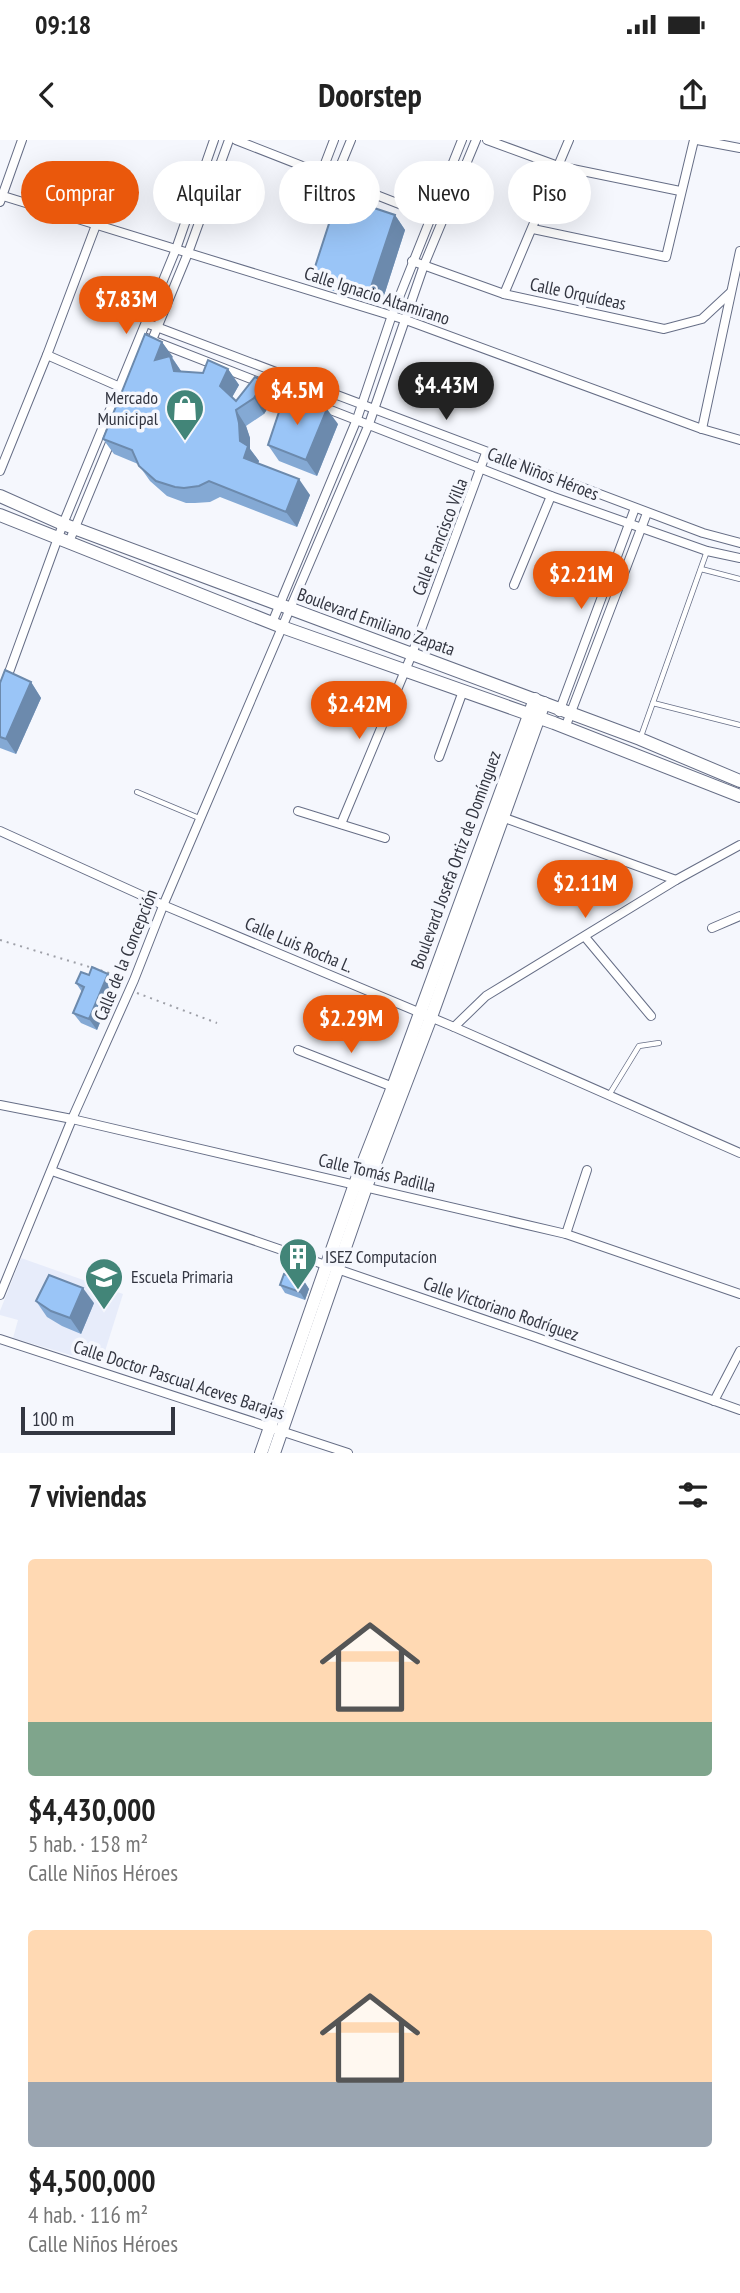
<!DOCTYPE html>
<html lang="es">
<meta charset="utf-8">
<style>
:root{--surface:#fff;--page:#f2f2f2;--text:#222;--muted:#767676;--accent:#ea580c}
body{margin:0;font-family:"PT Sans Narrow",sans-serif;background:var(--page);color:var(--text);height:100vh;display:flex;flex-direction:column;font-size:26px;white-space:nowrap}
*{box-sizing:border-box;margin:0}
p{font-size:23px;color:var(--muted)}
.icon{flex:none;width:38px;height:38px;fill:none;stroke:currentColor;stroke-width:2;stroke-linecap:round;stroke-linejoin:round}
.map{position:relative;height:1313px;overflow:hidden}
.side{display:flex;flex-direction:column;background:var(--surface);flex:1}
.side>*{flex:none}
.guide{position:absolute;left:21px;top:21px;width:698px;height:63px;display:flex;gap:14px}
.scale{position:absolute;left:21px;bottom:18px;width:154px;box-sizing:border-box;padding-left:7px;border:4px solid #333641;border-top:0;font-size:19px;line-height:24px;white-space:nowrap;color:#333641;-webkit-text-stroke:5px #f5f7fd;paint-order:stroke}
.price{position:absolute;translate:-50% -60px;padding:0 16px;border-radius:24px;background:var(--accent);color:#fff;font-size:23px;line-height:46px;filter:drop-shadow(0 2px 4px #0008)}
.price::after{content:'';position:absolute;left:50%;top:42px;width:21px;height:16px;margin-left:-10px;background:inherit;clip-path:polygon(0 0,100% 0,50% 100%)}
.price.selected{background:#222;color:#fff}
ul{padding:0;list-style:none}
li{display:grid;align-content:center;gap:14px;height:371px;padding:0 28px}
li span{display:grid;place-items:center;height:217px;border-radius:7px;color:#555}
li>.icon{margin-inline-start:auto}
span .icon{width:126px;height:126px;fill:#fffc;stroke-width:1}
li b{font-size:30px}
h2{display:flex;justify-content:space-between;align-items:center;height:84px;padding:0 28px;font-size:30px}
.tag{padding:0 24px;border-radius:32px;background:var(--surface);box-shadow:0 7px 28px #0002;font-size:24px;line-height:63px}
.tag.selected{background:var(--accent);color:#fff}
.status{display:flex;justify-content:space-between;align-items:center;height:49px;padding:0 35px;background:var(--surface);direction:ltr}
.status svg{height:19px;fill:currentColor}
header{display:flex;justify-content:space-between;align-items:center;height:91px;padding:0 28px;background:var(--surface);font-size:32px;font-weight:700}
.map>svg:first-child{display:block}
.built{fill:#e7ecfa}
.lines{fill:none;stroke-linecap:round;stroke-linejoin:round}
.lane-casing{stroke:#666e86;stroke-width:6}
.street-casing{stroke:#666e86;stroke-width:10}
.secondary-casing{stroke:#666e86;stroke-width:14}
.path{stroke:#9ea0a8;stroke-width:2;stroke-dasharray:2 5;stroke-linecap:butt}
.lane{stroke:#fff;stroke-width:4.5}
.street{stroke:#fff;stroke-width:8}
.secondary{stroke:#fff;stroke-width:12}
.wall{fill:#84a9d4}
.shaded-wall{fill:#6c8aad}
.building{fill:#9ac5f7;stroke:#6c8aad;stroke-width:2}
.labels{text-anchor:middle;stroke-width:7;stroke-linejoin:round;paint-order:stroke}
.street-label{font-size:18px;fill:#333641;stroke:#f5f7fd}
.poi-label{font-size:18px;fill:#333641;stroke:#f5f7fd;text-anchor:start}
</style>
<div class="status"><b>09:18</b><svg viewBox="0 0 49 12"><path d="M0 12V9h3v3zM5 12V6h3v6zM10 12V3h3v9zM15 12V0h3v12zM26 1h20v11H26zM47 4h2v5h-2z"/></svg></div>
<header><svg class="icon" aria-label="back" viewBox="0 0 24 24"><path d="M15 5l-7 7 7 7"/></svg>Doorstep<svg class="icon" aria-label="share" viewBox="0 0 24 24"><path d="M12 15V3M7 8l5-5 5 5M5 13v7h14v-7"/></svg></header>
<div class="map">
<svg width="740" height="1313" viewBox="0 0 740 1313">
<rect width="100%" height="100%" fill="#f5f7fd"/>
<polygon class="built" points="21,1118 123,1154 101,1224 13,1198 18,1180 0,1175 0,1171"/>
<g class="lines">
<defs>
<g id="lane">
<polyline points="701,429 740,439"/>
<polyline points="653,563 740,585"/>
<polyline points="640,599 707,411"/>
<polyline points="137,652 199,678"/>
<polyline points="609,955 639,906 659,903"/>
</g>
<g id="street">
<polyline points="236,0 430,76"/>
<polyline points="487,0 558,26 680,51"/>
<polyline points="697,0 740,8"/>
<polyline points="321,34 334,0"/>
<polyline points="335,39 351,0"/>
<polyline points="0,55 406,180 702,289 740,300"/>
<polyline points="0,62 22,0"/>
<polyline points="533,89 666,117 694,0"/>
<polyline points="412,121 504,154 664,189 702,179 730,153"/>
<polyline points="504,154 569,0"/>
<polyline points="146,183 703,393 740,403"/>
<polyline points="141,196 551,356 707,411 740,418"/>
<polyline points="150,205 188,113 229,0"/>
<polyline points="47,215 120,247"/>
<polyline points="702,289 740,111"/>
<polyline points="0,331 47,215 96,85"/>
<polyline points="69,402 112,298"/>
<polyline points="514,445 551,356"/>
<polyline points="272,483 357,279 392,175 462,0"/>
<polyline points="0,557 63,384 176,109 214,0"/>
<polyline points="559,572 635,368"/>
<polyline points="565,588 647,373"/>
<polyline points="439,617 463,551"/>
<polyline points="298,671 385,698"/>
<polyline points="502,677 676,740"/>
<polyline points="341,684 412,514 486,313"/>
<polyline points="0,691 163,765 454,887 740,1013"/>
<polyline points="712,788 740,776"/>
<polyline points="585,797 651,876"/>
<polyline points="454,887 486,856 676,740 740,705"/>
<polyline points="298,910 393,947"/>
<polyline points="0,965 72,979 566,1094 740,1154"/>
<polyline points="52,1031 535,1197 740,1270"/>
<polyline points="566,1094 587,1030"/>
<polyline points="0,1155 72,979 134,840 165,761 369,284 424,125 476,0"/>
<polyline points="0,1199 348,1313"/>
<polyline points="714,1261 740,1211"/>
</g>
<g id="secondary">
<polyline points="0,356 63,384 640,599 740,641"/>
<polyline points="0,375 282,487 554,583 740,656"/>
<polyline points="261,1313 355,1044 393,947 535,559"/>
<polyline points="274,1313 366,1047 431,877 544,563"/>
</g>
</defs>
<use href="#lane" class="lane-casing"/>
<use href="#street" class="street-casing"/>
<use href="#secondary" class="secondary-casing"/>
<g class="path">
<polyline points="0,800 126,838"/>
<polyline points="137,853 217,883"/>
</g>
<use href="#lane" class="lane"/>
<use href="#street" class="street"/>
<use href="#secondary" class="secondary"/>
</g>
<g class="wall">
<polygon points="395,75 405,90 381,165 324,148 313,133"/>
<polygon points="162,202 181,231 203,233 228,229 239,245 232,257 236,261 255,237 275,257 264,274 246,286 250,298 250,309 259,321 258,323 310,355 297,387 220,357 210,362 195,363 186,363 167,356 150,341 138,324 114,314 103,299"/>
<polygon points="338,284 317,336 279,321 268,305"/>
<polygon points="31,542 41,558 16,614 0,608 0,543"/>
<polygon points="76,843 115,845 97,890 81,883 73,873 82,852"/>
<polygon points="304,1141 309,1149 305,1160 285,1153 280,1145"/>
<polygon points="36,1161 94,1163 81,1194 62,1186 47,1177"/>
</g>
<g class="shaded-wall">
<polygon points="395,75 405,90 381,165 370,150"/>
<polygon points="162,202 173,217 172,218 181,231 174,231 155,220"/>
<polygon points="228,229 239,245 230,261 220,246"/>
<polygon points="264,241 275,257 264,274 254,258"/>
<polygon points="327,269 338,284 317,336 306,320"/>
<polygon points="236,270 246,286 250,298 250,309 259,321 255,333 244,318 240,301"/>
<polygon points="299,339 310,355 297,387 286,372"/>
<polygon points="31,542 41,558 16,614 6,599"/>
<polygon points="108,834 115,845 97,890 89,879"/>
<polygon points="304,1141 309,1149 305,1160 300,1152"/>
<polygon points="83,1148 94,1163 81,1194 70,1178"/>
</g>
<g class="building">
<polygon points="338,56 395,75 370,150 313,133"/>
<polygon points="145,194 162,202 155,220 170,216 174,231 203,233 208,220 228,229 220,246 236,261 255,237 264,241 254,258 236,270 239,283 240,301 248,306 244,318 299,339 286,372 209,341 199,346 184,348 175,347 156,341 139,326 132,310 103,299"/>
<polygon points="285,254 327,269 306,320 268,305"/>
<polygon points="5,530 31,542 6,599 0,597 0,543"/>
<polygon points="92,827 108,834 89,879 73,873 84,847 76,843 81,832 89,835"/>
<polygon points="284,1134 304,1141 300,1152 280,1145"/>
<polygon points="49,1135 83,1148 70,1178 51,1171 36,1161"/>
</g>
<defs>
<symbol id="shop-pin" viewBox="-11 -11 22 30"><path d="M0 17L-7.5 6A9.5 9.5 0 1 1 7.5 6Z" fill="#428578" stroke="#f5f7fd"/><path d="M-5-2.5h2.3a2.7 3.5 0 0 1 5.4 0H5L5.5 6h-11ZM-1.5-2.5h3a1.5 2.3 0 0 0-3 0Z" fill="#fff"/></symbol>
<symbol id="building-pin" viewBox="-11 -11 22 30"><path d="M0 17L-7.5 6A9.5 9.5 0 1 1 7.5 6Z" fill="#428578" stroke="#f5f7fd"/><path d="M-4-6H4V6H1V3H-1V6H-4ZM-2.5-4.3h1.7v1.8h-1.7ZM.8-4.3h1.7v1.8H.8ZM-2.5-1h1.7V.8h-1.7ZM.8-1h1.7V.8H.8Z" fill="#fff"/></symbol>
<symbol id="school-pin" viewBox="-11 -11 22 30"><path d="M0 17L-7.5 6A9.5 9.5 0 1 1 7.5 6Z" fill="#428578" stroke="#f5f7fd"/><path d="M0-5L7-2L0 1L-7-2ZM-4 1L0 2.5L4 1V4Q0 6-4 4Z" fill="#fff"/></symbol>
</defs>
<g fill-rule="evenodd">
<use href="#shop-pin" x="163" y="246" width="44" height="60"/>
<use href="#building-pin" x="276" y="1095" width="44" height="60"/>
<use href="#school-pin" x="82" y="1115" width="44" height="60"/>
</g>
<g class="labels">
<g class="street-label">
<text transform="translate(578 154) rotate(12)" y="6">Calle Orquídeas</text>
<text transform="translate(377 156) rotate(18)" y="6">Calle Ignacio Altamirano</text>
<text transform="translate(543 334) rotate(21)" y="6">Calle Niños Héroes</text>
<text transform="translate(440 397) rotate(-69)" y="6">Calle Francisco Villa</text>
<text transform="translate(376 482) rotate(20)" y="6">Boulevard Emiliano Zapata</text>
<text transform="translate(456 720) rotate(-70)" y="6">Boulevard Josefa Ortiz de Domínguez</text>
<text transform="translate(299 805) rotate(23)" y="6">Calle Luis Rocha L.</text>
<text transform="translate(126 815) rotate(-68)" y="6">Calle de la Concepción</text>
<text transform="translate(377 1033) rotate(13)" y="6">Calle Tomás Padilla</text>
<text transform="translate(501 1169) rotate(19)" y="6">Calle Victoriano Rodríguez</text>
<text transform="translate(179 1240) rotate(18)" y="6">Calle Doctor Pascual Aceves Barajas</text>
</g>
<g class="poi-label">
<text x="158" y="264" text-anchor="end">Mercado<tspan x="158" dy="21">Municipal</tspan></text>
<text x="325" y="1123">ISEZ Computacíon</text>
<text x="131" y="1143">Escuela Primaria</text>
</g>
</g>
</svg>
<div class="scale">100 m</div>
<b class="price" style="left:126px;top:196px">$7.83M</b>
<b class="price selected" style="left:446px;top:282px">$4.43M</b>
<b class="price" style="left:297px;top:287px">$4.5M</b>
<b class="price" style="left:581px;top:471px">$2.21M</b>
<b class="price" style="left:359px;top:601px">$2.42M</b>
<b class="price" style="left:585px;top:780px">$2.11M</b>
<b class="price" style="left:351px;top:915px">$2.29M</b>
<div class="guide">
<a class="tag selected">Comprar</a>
<a class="tag">Alquilar</a>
<a class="tag">Filtros</a>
<a class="tag">Nuevo</a>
<a class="tag">Piso</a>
</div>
</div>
<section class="side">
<h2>7 viviendas<svg class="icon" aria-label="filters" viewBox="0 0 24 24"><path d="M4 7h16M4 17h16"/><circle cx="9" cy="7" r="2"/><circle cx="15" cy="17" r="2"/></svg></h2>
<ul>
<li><span style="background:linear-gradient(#ffd9b3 75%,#7fa58c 0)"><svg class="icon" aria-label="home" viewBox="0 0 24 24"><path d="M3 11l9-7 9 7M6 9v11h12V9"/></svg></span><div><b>$4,430,000</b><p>5 hab. · 158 m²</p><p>Calle Niños Héroes</p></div></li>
<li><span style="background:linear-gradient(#ffd9b3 70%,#9aa5b1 0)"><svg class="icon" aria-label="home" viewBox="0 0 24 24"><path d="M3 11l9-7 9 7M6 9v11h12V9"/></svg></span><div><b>$4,500,000</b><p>4 hab. · 116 m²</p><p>Calle Niños Héroes</p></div></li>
</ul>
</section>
